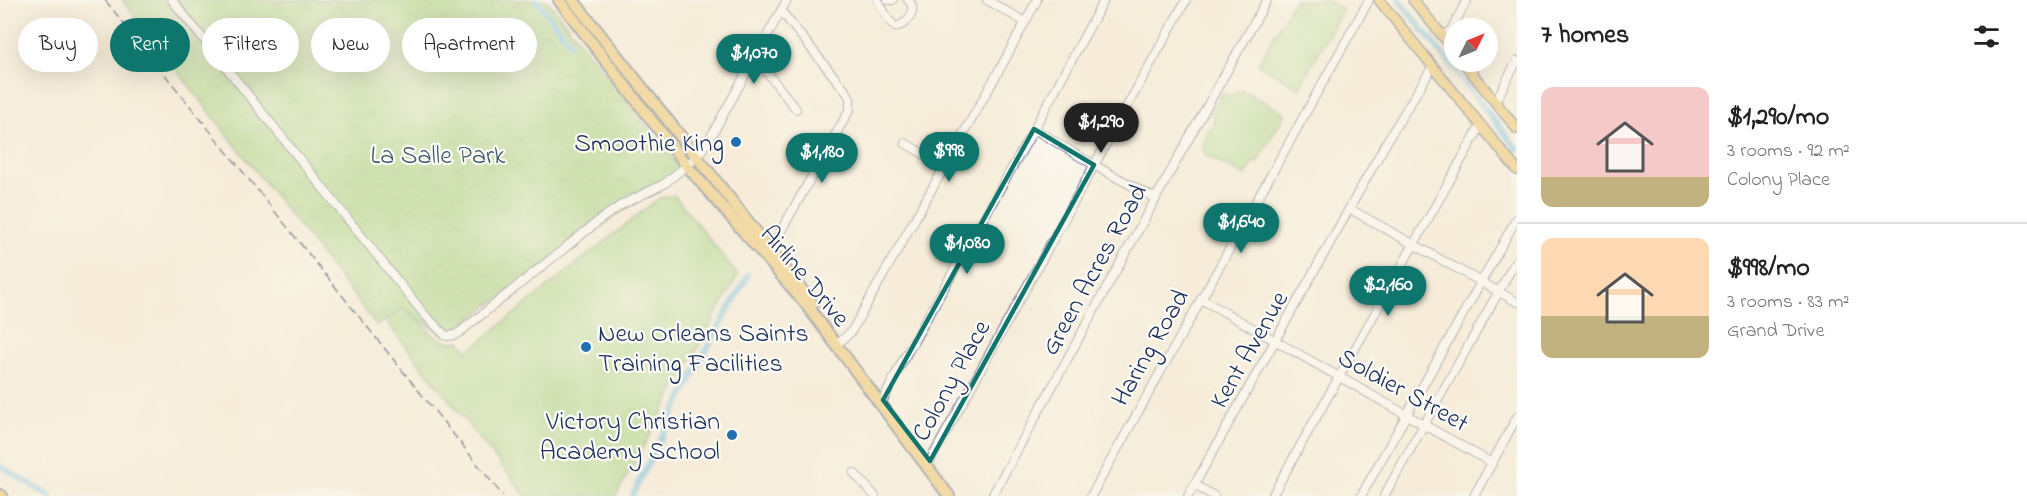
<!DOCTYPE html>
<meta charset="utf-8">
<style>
:root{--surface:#fff;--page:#f2f2f2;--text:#222;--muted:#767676;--line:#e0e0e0;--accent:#0f766e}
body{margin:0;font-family:"Indie Flower",sans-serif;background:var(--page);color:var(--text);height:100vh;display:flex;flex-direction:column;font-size:22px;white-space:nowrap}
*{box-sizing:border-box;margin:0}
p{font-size:20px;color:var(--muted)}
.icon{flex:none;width:33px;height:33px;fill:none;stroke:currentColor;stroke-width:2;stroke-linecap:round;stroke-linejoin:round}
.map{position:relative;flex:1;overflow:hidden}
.sheet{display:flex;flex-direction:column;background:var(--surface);width:510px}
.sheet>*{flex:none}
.banner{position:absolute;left:18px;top:18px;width:570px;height:54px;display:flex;gap:12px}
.needle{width:39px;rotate:47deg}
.controls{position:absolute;left:1444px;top:18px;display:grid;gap:12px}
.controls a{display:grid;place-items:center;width:54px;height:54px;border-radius:50%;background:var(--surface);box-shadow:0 6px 24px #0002;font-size:30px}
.price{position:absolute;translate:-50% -51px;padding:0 14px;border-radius:21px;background:var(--accent);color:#fff;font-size:20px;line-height:39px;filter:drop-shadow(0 2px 3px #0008)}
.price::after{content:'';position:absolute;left:50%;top:36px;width:18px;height:14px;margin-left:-9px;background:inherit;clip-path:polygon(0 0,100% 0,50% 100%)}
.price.active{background:#222;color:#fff}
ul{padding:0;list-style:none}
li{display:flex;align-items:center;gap:18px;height:150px;padding:0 24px}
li+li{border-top:2px solid var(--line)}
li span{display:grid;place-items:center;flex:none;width:168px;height:120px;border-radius:12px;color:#555}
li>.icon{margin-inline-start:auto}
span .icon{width:72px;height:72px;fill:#fffc;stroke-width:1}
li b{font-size:26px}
h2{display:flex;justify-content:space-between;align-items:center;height:72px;padding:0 24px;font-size:26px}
.pill{padding:0 21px;border-radius:27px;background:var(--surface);box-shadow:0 6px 24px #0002;font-size:21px;line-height:54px}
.pill.active{background:var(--accent);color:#fff}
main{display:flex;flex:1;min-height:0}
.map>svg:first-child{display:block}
.green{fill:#a4d584;stroke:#608271;stroke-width:1.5}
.park{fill:url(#park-crowns);stroke:#608271;stroke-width:1.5}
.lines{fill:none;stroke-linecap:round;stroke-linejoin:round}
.canal{stroke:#6bbde7;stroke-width:6}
.minor-casing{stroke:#687189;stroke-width:10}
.major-casing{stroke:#687189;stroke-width:12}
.highway-casing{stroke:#687189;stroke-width:14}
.minor{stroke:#fff;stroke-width:8}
.major{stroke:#eec469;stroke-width:9}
.highway{stroke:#eec469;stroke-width:10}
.rail{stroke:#1b2f5e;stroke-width:1.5;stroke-dasharray:9 4.5;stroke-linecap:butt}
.marked{fill:none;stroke:#0f766e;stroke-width:4.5;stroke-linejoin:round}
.poi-dot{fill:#1f6fb2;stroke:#fdfcf7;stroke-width:2}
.labels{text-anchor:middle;stroke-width:4.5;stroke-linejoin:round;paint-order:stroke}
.poi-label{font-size:26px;fill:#1b2f5e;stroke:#fdfcf7;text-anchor:end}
.park-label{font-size:26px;fill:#3d5868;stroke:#fdfcf7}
.street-label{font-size:26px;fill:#1b2f5e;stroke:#fdfcf7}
</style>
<main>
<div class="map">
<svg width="1517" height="496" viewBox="0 0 1517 496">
<defs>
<pattern id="park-crowns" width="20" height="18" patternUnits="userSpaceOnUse" patternTransform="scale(1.5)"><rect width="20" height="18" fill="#a4d584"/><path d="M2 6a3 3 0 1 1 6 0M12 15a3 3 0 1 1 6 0" fill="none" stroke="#8db774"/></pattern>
</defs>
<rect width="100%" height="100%" fill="#fdfcf7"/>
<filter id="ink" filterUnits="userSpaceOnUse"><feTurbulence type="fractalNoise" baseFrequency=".0167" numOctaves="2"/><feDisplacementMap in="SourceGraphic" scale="12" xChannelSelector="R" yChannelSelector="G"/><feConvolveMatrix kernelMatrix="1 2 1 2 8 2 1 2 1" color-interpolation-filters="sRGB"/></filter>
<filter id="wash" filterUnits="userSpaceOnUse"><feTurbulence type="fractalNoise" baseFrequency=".008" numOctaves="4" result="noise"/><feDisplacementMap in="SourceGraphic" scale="24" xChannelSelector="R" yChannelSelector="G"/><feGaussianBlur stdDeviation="1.35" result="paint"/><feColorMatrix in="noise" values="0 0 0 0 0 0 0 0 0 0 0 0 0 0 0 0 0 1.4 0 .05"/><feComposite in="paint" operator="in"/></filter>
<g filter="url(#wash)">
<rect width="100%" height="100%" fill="#f6ecd9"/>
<g class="green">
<polygon points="1294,0 1327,0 1343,9 1299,88 1258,64"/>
<polygon points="1242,90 1285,113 1257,163 1254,161 1246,176 1205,155 1202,142 1215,121 1211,114 1222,93 1231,96"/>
<path d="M674,195L738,275L616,496H526L385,320L407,302C421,321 433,347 460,341L468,351L659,198Z"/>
</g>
<polygon class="park" points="122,0 547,0 681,169 446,336 403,308 377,326"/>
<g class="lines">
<g class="canal">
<polyline points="536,0 571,44"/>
<polyline points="1399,0 1517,149"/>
<polyline points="0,466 50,496"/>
<polyline points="632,496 703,356 748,275"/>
</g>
</g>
</g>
<g filter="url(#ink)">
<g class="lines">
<defs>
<g id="minor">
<polyline points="172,0 424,314 446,336 455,335 460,332 601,219 623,204 664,184 698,156 714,131 787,0"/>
<path d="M878,0L888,19L895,27C907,25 919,10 908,0"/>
<polyline points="888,0 893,0"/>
<polyline points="987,0 1025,22"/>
<polyline points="1443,36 1451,30 1467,0"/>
<polyline points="755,57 796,109"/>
<polyline points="1495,102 1517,61"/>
<polyline points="1034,129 1094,165 1156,199"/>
<polyline points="905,143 944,166"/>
<polyline points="1350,209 1517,302"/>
<polyline points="769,252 850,109 850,99 848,94 781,11"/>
<polyline points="1201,299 1492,463"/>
<polyline points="836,345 851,332 1001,67 1037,0"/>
<polyline points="879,404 883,400 902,362 1034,129 1104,0"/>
<polyline points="925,465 930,461 1186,0"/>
<polyline points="854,473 875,496"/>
<polyline points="1195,485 1214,496"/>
<polyline points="992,496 1189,138 1267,0"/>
<polyline points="1091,496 1369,0"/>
<polyline points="1188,496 1390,136 1433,66"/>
<polyline points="1272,496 1481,125"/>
<polyline points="1361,496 1517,218"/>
<polyline points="1384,496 1517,259"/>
<polyline points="1474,496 1517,417"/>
</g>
<g id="major">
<polyline points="1379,0 1517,170"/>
<polyline points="1413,0 1455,51"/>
<polyline points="1463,62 1517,129"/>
</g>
<g id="highway">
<polyline points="559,0 687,166 805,303 949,496"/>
<polyline points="573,0 813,304"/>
<polyline points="0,495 2,496"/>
</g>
</defs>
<use href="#minor" class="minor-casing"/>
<use href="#major" class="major-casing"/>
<use href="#highway" class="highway-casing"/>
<use href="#minor" class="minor"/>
<use href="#major" class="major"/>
<use href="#highway" class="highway"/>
<polyline class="rail" points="105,0 503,496"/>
</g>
</g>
<path d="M0 0H1517V496H0ZM1034,129L1094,165L930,461L883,400Z" fill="#f6ecd9" fill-opacity=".55" fill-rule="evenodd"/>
<path class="marked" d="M1034,129L1094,165L930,461L883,400Z"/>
<g class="poi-dot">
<circle cx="736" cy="142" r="6"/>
<circle cx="586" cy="347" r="6"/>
<circle cx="732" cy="435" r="6"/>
</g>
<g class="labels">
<g class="poi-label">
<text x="724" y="151">Smoothie King</text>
<text x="598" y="341" text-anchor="start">New Orleans Saints<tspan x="598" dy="30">Training Facilities</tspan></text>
<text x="720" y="429">Victory Christian<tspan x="720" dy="30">Academy School</tspan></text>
</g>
<g class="park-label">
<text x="438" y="163">La Salle Park</text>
</g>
<g class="street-label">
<text transform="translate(1093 269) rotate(-61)" y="9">Green Acres Road</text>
<text transform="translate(806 275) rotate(50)" y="9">Airline Drive</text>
<text transform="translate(1149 347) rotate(-60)" y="9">Haring Road</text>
<text transform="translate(1248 349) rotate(-60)" y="9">Kent Avenue</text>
<text transform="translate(950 380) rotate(-61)" y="9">Colony Place</text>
<text transform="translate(1404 389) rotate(29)" y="9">Soldier Street</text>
</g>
</g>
</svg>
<div class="controls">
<a><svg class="needle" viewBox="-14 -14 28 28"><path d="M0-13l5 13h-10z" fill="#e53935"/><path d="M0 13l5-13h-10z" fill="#767676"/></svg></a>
</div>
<b class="price" style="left:754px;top:85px">$1,070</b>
<b class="price active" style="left:1101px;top:154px">$1,290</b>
<b class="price" style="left:949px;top:183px">$998</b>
<b class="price" style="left:822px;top:184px">$1,180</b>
<b class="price" style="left:1241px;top:254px">$1,640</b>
<b class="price" style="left:967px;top:275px">$1,080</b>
<b class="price" style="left:1388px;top:317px">$2,160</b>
<div class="banner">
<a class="pill">Buy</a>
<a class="pill active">Rent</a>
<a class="pill">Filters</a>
<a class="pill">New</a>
<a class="pill">Apartment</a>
</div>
</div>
<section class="sheet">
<h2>7 homes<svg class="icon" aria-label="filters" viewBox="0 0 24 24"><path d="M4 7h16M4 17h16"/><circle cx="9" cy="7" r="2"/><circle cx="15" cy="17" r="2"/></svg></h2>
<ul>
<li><span style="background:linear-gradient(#f6c9c9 75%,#c2b280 0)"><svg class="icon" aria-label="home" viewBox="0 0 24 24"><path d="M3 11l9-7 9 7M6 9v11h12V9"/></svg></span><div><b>$1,290/mo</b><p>3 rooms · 92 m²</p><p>Colony Place</p></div></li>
<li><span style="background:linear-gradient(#ffd9b3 65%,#c2b280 0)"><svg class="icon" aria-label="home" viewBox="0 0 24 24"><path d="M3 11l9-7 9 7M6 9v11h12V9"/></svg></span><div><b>$998/mo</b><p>3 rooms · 83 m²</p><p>Grand Drive</p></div></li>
</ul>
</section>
</main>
